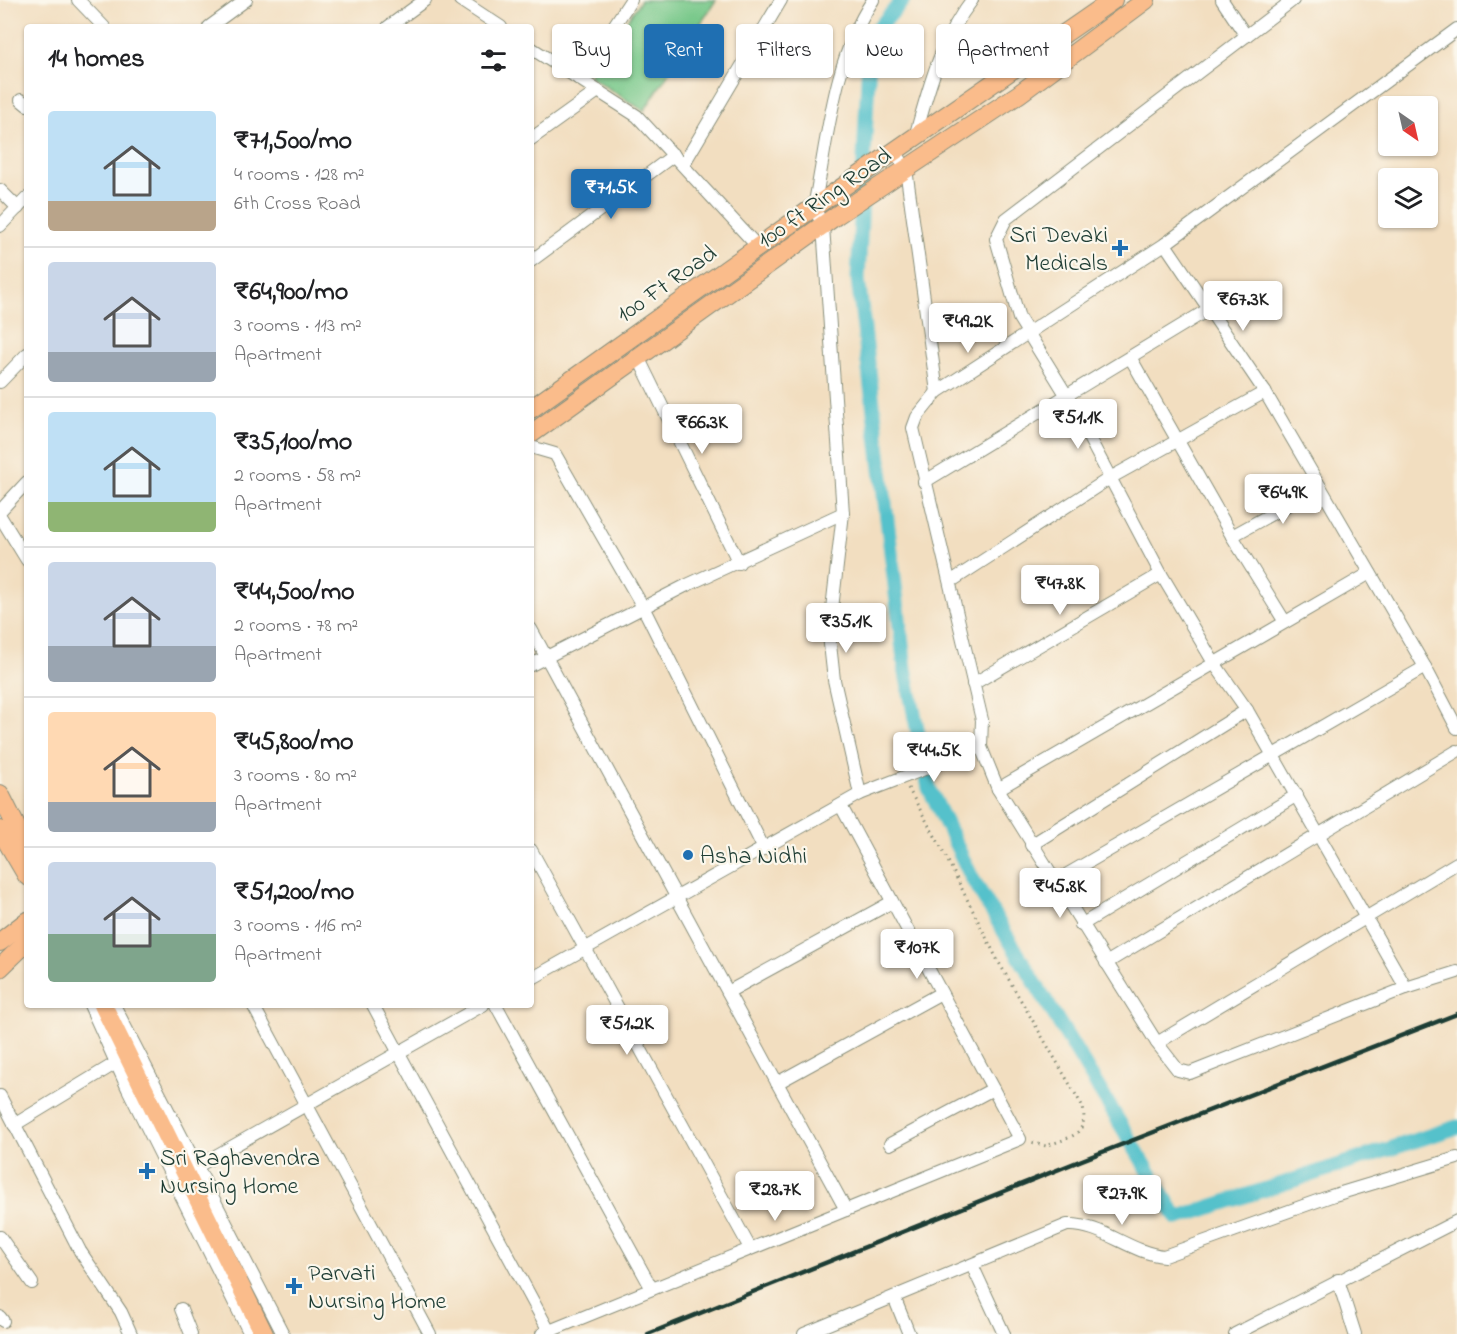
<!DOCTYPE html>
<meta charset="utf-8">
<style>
:root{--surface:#fff;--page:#f2f2f2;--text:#202124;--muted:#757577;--line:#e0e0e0;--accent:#1f6fb2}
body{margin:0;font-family:"Indie Flower",sans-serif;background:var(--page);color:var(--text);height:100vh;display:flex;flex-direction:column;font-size:22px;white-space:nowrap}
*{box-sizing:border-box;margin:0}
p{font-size:20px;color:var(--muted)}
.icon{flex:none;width:33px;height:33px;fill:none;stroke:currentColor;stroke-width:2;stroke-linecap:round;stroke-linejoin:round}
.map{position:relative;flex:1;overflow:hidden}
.panel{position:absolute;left:24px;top:24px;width:510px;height:984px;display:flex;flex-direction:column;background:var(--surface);border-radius:6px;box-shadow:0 2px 4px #0004}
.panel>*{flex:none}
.top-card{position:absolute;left:552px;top:24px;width:570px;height:54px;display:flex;gap:12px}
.needle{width:39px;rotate:146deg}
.fabs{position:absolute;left:1378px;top:96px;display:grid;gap:12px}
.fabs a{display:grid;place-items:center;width:60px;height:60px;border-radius:6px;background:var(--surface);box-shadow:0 2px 4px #0004;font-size:30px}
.price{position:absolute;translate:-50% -51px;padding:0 14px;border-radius:6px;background:#fff;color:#222;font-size:20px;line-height:39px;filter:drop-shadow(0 2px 3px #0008)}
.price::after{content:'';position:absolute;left:50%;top:36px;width:18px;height:14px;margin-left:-9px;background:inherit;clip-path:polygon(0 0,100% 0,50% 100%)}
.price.current{background:var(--accent);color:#fff}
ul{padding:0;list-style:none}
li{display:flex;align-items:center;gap:18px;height:150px;padding:0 24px}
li+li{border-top:2px solid var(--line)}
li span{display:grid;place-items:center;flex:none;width:168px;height:120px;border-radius:6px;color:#555}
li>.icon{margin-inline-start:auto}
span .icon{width:72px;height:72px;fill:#fffc;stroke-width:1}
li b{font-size:26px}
h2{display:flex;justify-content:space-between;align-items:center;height:72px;padding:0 24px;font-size:26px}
.chip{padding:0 21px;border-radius:6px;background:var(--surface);box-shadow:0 2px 4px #0004;font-size:21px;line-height:54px}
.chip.current{background:var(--accent);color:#fff}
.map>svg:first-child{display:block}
.green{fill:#76c788;stroke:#4a825e;stroke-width:1.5}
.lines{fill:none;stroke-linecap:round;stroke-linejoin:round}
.canal{stroke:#54c1cb;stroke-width:15}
.minor-casing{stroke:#888e7a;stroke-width:14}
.primary-casing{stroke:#888e7a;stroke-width:20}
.path{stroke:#888e7a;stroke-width:3;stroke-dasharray:1.5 4.5;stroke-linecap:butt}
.minor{stroke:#fff;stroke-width:12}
.primary{stroke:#fabc8b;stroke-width:18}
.rail{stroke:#1f3d34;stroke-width:4.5}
.poi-dot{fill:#1f6fb2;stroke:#fbf7ec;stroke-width:2}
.labels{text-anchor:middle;stroke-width:4.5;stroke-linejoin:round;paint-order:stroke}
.street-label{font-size:24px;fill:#1f3d34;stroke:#fbf7ec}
.poi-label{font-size:24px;fill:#1f3d34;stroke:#fbf7ec;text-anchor:start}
</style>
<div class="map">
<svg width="1457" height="1334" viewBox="0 0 1457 1334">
<rect width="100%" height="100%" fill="#fbf7ec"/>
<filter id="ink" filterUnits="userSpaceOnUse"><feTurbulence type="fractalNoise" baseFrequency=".0167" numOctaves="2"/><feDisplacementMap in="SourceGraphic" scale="12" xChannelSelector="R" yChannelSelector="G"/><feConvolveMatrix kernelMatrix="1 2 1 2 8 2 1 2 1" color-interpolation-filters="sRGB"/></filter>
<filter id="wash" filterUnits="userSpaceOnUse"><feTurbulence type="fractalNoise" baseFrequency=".008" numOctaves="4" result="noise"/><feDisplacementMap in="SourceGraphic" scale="24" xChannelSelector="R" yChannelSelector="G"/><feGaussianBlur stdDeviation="1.35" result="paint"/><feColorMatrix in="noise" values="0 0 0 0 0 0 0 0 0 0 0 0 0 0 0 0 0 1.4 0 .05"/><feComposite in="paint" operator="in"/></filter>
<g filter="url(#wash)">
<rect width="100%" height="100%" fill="#f2dec0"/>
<polygon class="green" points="641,0 716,0 644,111 589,76"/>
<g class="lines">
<polyline class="canal" points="903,0 870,38 858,279 905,668 929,788 973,880 1177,1218 1457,1127"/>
</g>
</g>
<g filter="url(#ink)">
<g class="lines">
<defs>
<g id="minor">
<polyline points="78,0 104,27"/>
<polyline points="460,0 501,27"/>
<polyline points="1222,0 1246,36"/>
<polyline points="1293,0 1006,219 996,239 1019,318 1067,396 1161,574 1214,663 1247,710 1406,988"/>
<polyline points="209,27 246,0"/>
<polyline points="388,27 425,0"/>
<polyline points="1457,29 1165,244 1265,392 1425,667 1457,728"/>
<polyline points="531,48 637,116 758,247"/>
<polyline points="579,79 631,0"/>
<polyline points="21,100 27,105"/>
<path d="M915,137C929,88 940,41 972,0"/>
<polyline points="531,139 598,91"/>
<polyline points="895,151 906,169 937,392 1165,244"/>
<polyline points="683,165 781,0"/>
<polyline points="0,190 18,208"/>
<polyline points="0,226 27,198"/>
<polyline points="531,261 674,155"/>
<polyline points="638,357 739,563"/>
<polyline points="1130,357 1232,536 1285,622"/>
<polyline points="0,382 27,354"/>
<polyline points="937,392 917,417 913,428 982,720 981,747 998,789 1157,1043 1178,1070 1190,1073 1406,988 1457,972"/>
<polyline points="531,447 555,454 643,607 764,849"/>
<polyline points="924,482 1209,309"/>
<polyline points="0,511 27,482"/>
<polyline points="843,513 829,635 834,680 860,794"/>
<polyline points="0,516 27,560"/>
<polyline points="1232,536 1320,487"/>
<polyline points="950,582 1110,478 1265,392"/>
<polyline points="531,629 846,1210"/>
<path d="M531,665L685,586L843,513L823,226L814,207C828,138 833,60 873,0"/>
<polyline points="973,684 1161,574"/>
<polyline points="998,789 1370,573"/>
<polyline points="1031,845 1247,710"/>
<polyline points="531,850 750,1248"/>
<polyline points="1054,882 1425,667"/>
<polyline points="1081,925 1297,795"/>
<polyline points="1106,963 1457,751"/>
<polyline points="531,979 860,794 981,747"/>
<polyline points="728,992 892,902"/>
<polyline points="90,1005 128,1089 250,1334"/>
<polyline points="114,1005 283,1334"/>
<polyline points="253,1005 430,1334"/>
<polyline points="373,1005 549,1331"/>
<polyline points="496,1005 652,1289"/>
<polyline points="1157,1043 1457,863"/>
<polyline points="777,1083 941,993"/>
<polyline points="0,1096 80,1251 121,1312 131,1334"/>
<polyline points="14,1125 116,1063"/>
<polyline points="890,1144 993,1089"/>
<polyline points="196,1167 483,1005"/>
<polyline points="0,1237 32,1283"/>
<polyline points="972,1265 1004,1334"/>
<polyline points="1338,1280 1355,1334"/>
<polyline points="894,1297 909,1334"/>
<polyline points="181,1309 191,1334"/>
<polyline points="0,1317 3,1321"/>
<polyline points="542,1334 1020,1139 841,806"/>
<path d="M804,1334L1067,1225C1101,1223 1130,1253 1164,1256L1331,1196L1457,1158"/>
<polyline points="1235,1334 1457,1221"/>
</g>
<g id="primary">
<polyline points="531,409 814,207 1113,0"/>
<polyline points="531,434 837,215 1019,94 1146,0"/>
<polyline points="0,794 27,848"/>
<polyline points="0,830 27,876"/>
<polyline points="0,942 27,921"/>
<polyline points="0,968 27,942"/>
<polyline points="103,1005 264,1334"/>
</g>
</defs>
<use href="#minor" class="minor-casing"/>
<use href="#primary" class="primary-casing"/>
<path class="path" d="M908,788L940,845L998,961L1083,1107C1088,1136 1070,1137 1046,1146L1031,1142"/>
<use href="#minor" class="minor"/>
<use href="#primary" class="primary"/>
<polyline class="rail" points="648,1334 1082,1160 1457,1014"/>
</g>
</g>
<g class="poi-dot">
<path d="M1117 239h6v6h6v6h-6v6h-6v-6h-6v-6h6z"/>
<circle cx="688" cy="855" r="6"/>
<path d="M144 1162h6v6h6v6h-6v6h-6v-6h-6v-6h6z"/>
<path d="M291 1277h6v6h6v6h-6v6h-6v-6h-6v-6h6z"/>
</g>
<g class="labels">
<g class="street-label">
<text transform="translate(824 197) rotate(-35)" y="8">100 ft Ring Road</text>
<text transform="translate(666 283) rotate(-35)" y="8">100 Ft Road</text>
</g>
<g class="poi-label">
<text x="1108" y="242" text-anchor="end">Sri Devaki<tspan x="1108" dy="28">Medicals</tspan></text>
<text x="700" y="863">Asha Nidhi</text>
<text x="160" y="1165">Sri Raghavendra<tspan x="160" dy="28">Nursing Home</tspan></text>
<text x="308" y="1280">Parvati<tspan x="308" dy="28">Nursing Home</tspan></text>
</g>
</g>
</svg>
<div class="fabs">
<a><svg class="needle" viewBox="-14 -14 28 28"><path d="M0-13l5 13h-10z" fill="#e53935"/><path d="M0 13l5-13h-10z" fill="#757577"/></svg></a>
<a><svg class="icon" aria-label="layers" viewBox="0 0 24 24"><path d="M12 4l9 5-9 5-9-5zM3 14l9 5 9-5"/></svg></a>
</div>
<b class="price current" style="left:611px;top:220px">₹71.5K</b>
<b class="price" style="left:1243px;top:332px">₹67.3K</b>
<b class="price" style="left:968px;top:354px">₹49.2K</b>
<b class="price" style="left:1078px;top:450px">₹51.1K</b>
<b class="price" style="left:702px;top:455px">₹66.3K</b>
<b class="price" style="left:1283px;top:525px">₹64.9K</b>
<b class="price" style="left:1060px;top:616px">₹47.8K</b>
<b class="price" style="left:846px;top:654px">₹35.1K</b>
<b class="price" style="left:934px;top:783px">₹44.5K</b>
<b class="price" style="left:1060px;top:919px">₹45.8K</b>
<b class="price" style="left:917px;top:980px">₹107K</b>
<b class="price" style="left:627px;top:1056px">₹51.2K</b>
<b class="price" style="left:775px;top:1222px">₹28.7K</b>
<b class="price" style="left:1122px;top:1226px">₹27.9K</b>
<div class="top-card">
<a class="chip">Buy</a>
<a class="chip current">Rent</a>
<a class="chip">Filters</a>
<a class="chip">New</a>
<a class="chip">Apartment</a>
</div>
<section class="panel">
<h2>14 homes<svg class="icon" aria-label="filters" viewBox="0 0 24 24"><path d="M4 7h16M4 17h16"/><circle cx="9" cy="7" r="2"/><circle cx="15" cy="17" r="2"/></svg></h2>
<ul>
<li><span style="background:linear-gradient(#bfe0f5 75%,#b9a48a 0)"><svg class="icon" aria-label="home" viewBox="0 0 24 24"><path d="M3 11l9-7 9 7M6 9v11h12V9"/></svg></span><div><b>₹71,500/mo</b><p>4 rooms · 128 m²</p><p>6th Cross Road</p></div></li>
<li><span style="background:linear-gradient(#c9d6e8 75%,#9aa5b1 0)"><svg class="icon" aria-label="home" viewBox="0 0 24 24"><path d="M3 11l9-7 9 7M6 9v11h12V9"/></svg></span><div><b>₹64,900/mo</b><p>3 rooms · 113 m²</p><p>Apartment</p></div></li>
<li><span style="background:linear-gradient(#bfe0f5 75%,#8fb573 0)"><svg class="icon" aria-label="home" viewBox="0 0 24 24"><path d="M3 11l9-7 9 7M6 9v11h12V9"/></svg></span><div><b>₹35,100/mo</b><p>2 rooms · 58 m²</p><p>Apartment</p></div></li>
<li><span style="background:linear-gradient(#c9d6e8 70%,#9aa5b1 0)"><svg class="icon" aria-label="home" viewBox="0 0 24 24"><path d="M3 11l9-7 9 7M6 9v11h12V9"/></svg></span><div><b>₹44,500/mo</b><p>2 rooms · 78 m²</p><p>Apartment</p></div></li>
<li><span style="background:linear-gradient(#ffd9b3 75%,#9aa5b1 0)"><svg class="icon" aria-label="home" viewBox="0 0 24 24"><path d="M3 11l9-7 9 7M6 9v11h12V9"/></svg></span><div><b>₹45,800/mo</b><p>3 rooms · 80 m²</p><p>Apartment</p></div></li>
<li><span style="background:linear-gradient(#c9d6e8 60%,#7fa58c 0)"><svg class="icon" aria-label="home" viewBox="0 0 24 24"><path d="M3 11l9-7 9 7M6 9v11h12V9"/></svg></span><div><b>₹51,200/mo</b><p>3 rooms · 116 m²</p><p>Apartment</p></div></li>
</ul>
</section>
</div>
